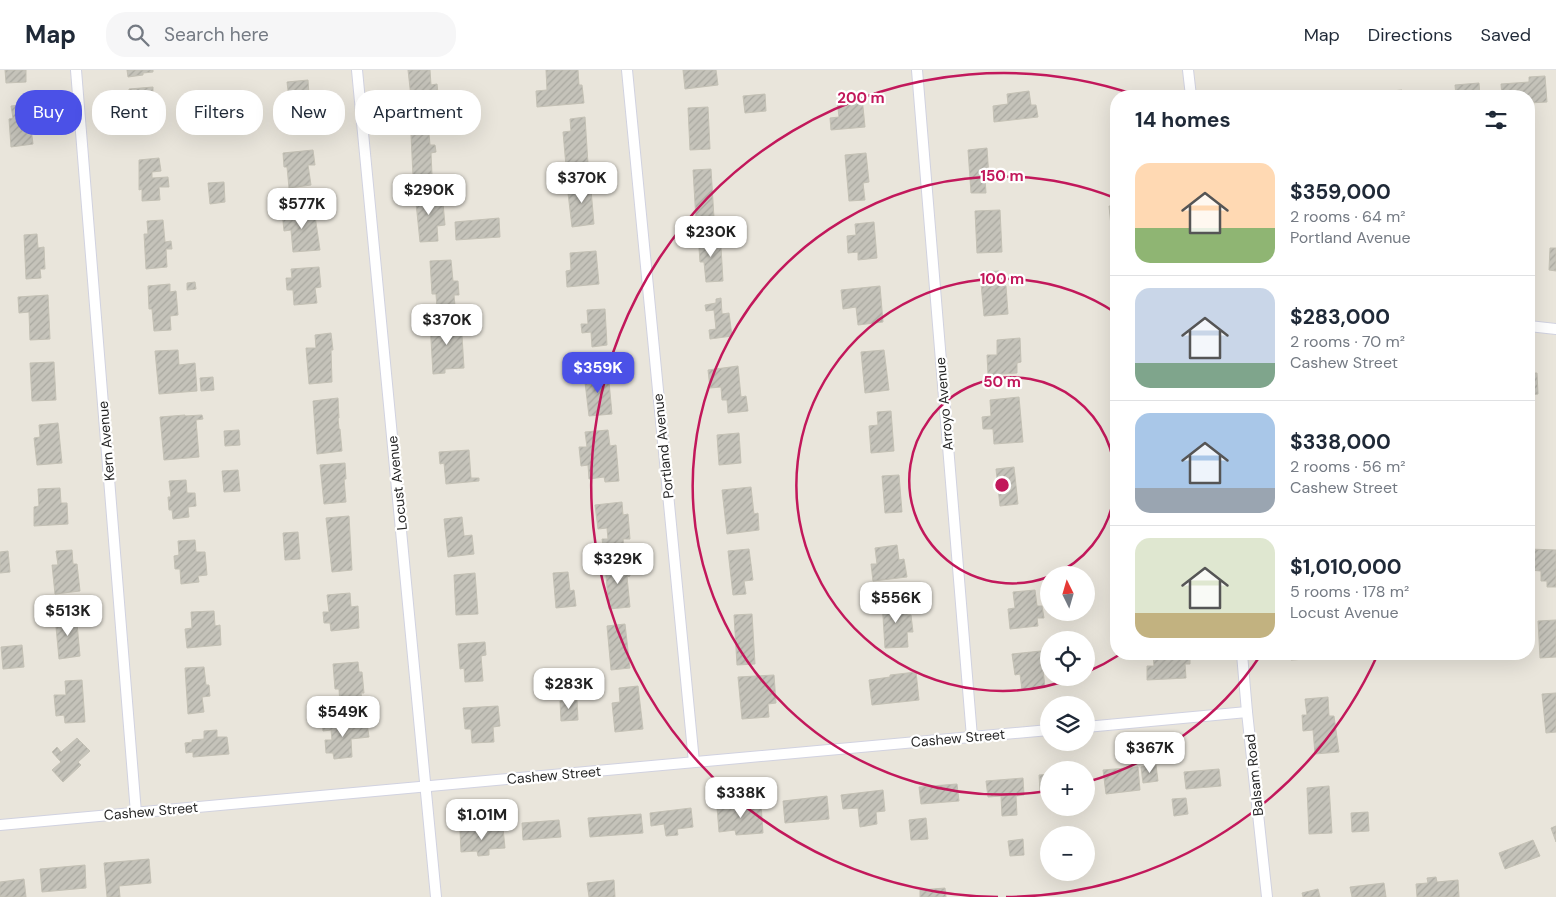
<!DOCTYPE html>
<meta charset="utf-8">
<style>
:root{--surface:#fff;--page:#f6f6f7;--text:#1f2937;--muted:#747a83;--line:#e0e1e3;--accent:#4b51e7}
body{margin:0;font-family:"DM Sans",sans-serif;background:var(--page);color:var(--text);height:100vh;display:flex;flex-direction:column;font-size:19px;white-space:nowrap}
*{box-sizing:border-box;margin:0}
p{font-size:16px;color:var(--muted)}
.icon{flex:none;width:28px;height:28px;fill:none;stroke:currentColor;stroke-width:2;stroke-linecap:round;stroke-linejoin:round}
.map{position:relative;flex:1;overflow:hidden}
.drawer{position:absolute;left:1110px;top:20px;width:425px;height:570px;display:flex;flex-direction:column;background:var(--surface);border-radius:20px;box-shadow:0 5px 20px #0002}
.drawer>*{flex:none}
.guide{position:absolute;left:15px;top:20px;width:475px;height:45px;display:flex;gap:10px}
.needle{width:32px;rotate:355deg}
.buttons{position:absolute;left:1040px;top:496px;display:grid;gap:10px}
.buttons a{display:grid;place-items:center;width:55px;height:55px;border-radius:50%;background:var(--surface);box-shadow:0 5px 20px #0002;font-size:25px}
.price{position:absolute;translate:-50% -42px;padding:0 11px;border-radius:10px;background:#fff;color:#222;font-size:16px;line-height:32px;filter:drop-shadow(0 1px 2px #0008)}
.price::after{content:'';position:absolute;left:50%;top:30px;width:15px;height:11px;margin-left:-8px;background:inherit;clip-path:polygon(0 0,100% 0,50% 100%)}
.price.on{background:var(--accent);color:#fff}
ul{padding:0;list-style:none}
li{display:flex;align-items:center;gap:15px;height:125px;padding:0 25px}
li+li{border-top:1px solid var(--line)}
li span{display:grid;place-items:center;flex:none;width:140px;height:100px;border-radius:15px;color:#555}
li>.icon{margin-inline-start:auto}
span .icon{width:60px;height:60px;fill:#fffc;stroke-width:1}
li b{font-size:21px}
h2{display:flex;justify-content:space-between;align-items:center;height:60px;padding:0 25px;font-size:21px}
.chip{padding:0 18px;border-radius:20px;background:var(--surface);box-shadow:0 5px 20px #0002;font-size:18px;line-height:45px}
.chip.on{background:var(--accent);color:#fff}
header{display:flex;align-items:center;gap:30px;box-sizing:border-box;height:70px;padding:0 25px;background:var(--surface);border-bottom:1px solid var(--line)}
header strong{font-size:24px}
nav{display:flex;gap:28px;margin-inline-start:auto;font-size:18px}
.search{width:350px;height:45px;background:var(--page);display:flex;align-items:center;gap:12px;box-sizing:border-box;padding:0 18px;border-radius:20px;color:var(--muted);font-size:19px}
.map>svg:first-child{display:block}
.building{fill:url(#building-hatch);stroke:#c4c1b5}
.lines{fill:none;stroke-linecap:round;stroke-linejoin:round}
.minor-casing{stroke:#d1d2e0;stroke-width:12}
.minor{stroke:#fff;stroke-width:10}
.ring{fill:none;stroke:#c2185b;stroke-width:2.5}
.labels{text-anchor:middle;stroke-width:4.5;stroke-linejoin:round;paint-order:stroke}
.street-label{font-size:14px;fill:#282828;stroke:#fff}
.centre{fill:#c2185b;stroke:#fff;stroke-width:2.5}
.ring-label{font-size:15px;text-anchor:middle;font-weight:bold;fill:#c2185b;stroke:#fff;stroke-width:4.5;stroke-linejoin:round;paint-order:stroke}
</style>
<header>
<strong>Map</strong>
<div class="search"><svg class="icon" aria-label="search" viewBox="0 0 24 24"><circle cx="10" cy="10" r="6"/><path d="M15 15l6 6"/></svg>Search here</div>
<nav><a>Map</a><a>Directions</a><a>Saved</a></nav>
</header>
<div class="map">
<svg width="1556" height="827" viewBox="0 0 1556 827">
<defs>
<pattern id="building-hatch" width="6" height="6" patternUnits="userSpaceOnUse" patternTransform="scale(1.25)"><rect width="6" height="6" fill="#c5c3ba"/><path d="M-1 1l2-2M0 6l6-6M5 7l2-2" fill="none" stroke="#a9a8a0"/></pattern>
</defs>
<rect width="100%" height="100%" fill="#e9e5db"/>
<g class="building">
<polygon points="5,0 26,0 26,12 6,13"/>
<polygon points="127,0 153,0 153,2 143,3 143,5 128,7"/>
<polygon points="408,0 430,0 431,15 437,14 440,42 413,45"/>
<polygon points="546,0 578,0 579,15 582,15 584,33 537,37 536,21 547,20"/>
<polygon points="683,0 716,0 718,15 685,19"/>
<polygon points="1545,6 1547,32 1529,33 1529,26 1502,26 1501,14 1529,12 1529,7"/>
<polygon points="308,10 309,25 306,25 309,52 292,54 287,12"/>
<polygon points="1479,13 1480,26 1456,26 1455,15"/>
<polygon points="153,17 153,29 160,28 161,44 157,44 158,57 139,59 138,45 135,45 134,34 130,34 129,19"/>
<polygon points="1402,20 1402,26 1381,26 1381,22"/>
<polygon points="1029,21 1031,35 1036,35 1038,47 994,52 993,36 1008,34 1007,24"/>
<polygon points="765,24 766,41 745,43 743,26"/>
<polygon points="862,27 865,57 831,60 830,48 839,47 837,30"/>
<polygon points="28,34 33,74 11,77 9,49 13,48 11,36"/>
<polygon points="708,37 710,79 690,80 688,38"/>
<polygon points="585,47 588,94 566,96 563,62 571,61 570,49"/>
<polygon points="429,63 430,75 435,75 436,82 431,83 432,105 413,106 411,65"/>
<polygon points="987,78 989,108 985,109 986,123 971,123 968,80"/>
<polygon points="313,80 315,95 308,95 311,115 289,118 287,97 284,97 283,83"/>
<polygon points="866,83 869,112 863,113 865,130 849,131 845,85"/>
<polygon points="159,88 161,101 152,102 152,108 168,107 169,117 159,117 160,130 142,131 142,119 139,120 139,90"/>
<polygon points="711,99 714,148 696,150 693,100"/>
<polygon points="590,108 594,154 572,157 568,123 578,122 577,110"/>
<polygon points="224,112 225,132 210,134 208,113"/>
<polygon points="435,121 437,134 443,133 445,155 437,156 438,171 420,172 415,123"/>
<polygon points="1109,136 1116,136 1116,155 1111,156"/>
<polygon points="311,140 312,147 315,146 320,180 293,182 291,160 284,161 282,142"/>
<polygon points="1000,140 1002,182 977,183 975,141"/>
<polygon points="499,148 500,167 456,170 455,152"/>
<polygon points="163,150 165,172 171,171 172,179 166,179 167,197 146,199 144,164 148,164 147,151"/>
<polygon points="874,152 877,188 858,190 858,182 848,183 847,166 856,165 855,154"/>
<polygon points="712,162 713,177 721,177 723,211 706,212 704,192 700,192 698,164"/>
<polygon points="37,164 38,178 44,177 45,199 40,199 41,208 26,209 24,165"/>
<polygon points="1550,178 1556,178 1556,201 1549,200"/>
<polygon points="596,181 599,214 567,217 566,201 571,200 570,183"/>
<polygon points="451,190 453,211 458,211 459,225 454,225 455,236 437,238 436,224 432,224 430,191"/>
<polygon points="319,197 321,217 315,218 317,233 294,235 293,220 287,220 286,208 292,208 291,199"/>
<polygon points="999,201 1000,216 1006,216 1008,244 984,246 980,202"/>
<polygon points="195,212 196,219 187,220 187,213"/>
<polygon points="170,214 170,222 176,221 178,245 170,246 171,260 154,261 152,239 149,239 148,216"/>
<polygon points="880,216 883,252 858,255 856,237 843,239 841,220"/>
<polygon points="48,225 50,269 30,270 29,242 19,243 18,227"/>
<polygon points="721,228 722,244 729,243 732,266 710,269 709,260 716,259 714,240 706,241 705,235 716,233 716,229"/>
<polygon points="605,239 607,275 592,277 591,262 582,263 581,254 588,254 587,240"/>
<polygon points="461,250 464,298 445,299 445,303 433,304 430,252"/>
<polygon points="331,263 333,280 331,280 332,312 309,314 306,278 316,278 315,265"/>
<polygon points="1020,268 1021,292 1017,293 1017,303 988,305 987,285 997,285 997,270"/>
<polygon points="178,280 179,295 195,293 197,321 159,324 155,281"/>
<polygon points="884,280 889,320 865,323 861,282"/>
<polygon points="54,292 56,330 32,331 30,293"/>
<polygon points="738,296 741,327 746,326 748,341 728,343 727,330 722,330 721,317 710,318 708,300"/>
<polygon points="608,301 612,344 589,346 584,304"/>
<polygon points="1529,303 1537,303 1538,324 1529,325"/>
<polygon points="213,307 214,320 201,321 200,308"/>
<polygon points="1019,327 1023,372 994,374 993,359 983,359 982,347 991,346 990,330"/>
<polygon points="338,328 339,348 338,348 339,359 340,359 342,381 317,384 313,331"/>
<polygon points="891,341 894,381 871,383 869,356 878,355 877,342"/>
<polygon points="185,345 185,346 202,345 203,349 196,350 199,387 164,390 160,347"/>
<polygon points="58,353 62,393 37,395 34,368 40,367 39,355"/>
<polygon points="239,360 240,375 225,376 224,361"/>
<polygon points="608,360 610,376 616,375 619,411 605,412 604,407 589,409 588,395 581,396 579,377 587,377 585,362"/>
<polygon points="739,363 741,393 719,395 717,365"/>
<polygon points="469,380 471,408 479,408 479,411 446,414 444,393 440,394 439,382"/>
<polygon points="345,393 346,409 344,409 346,432 324,434 320,395"/>
<polygon points="1014,397 1018,434 1000,436 996,399"/>
<polygon points="238,400 240,421 224,422 222,401"/>
<polygon points="899,405 902,442 885,443 882,406"/>
<polygon points="186,410 187,423 195,423 196,436 188,437 189,447 173,449 172,440 169,440 168,427 171,427 169,411"/>
<polygon points="751,417 754,444 758,443 759,460 727,464 722,420"/>
<polygon points="60,418 61,433 67,433 68,454 34,456 34,437 39,436 38,419"/>
<polygon points="622,432 623,445 628,444 630,469 623,469 624,479 604,481 602,469 608,469 607,458 598,459 595,435"/>
<polygon points="349,446 352,500 332,502 326,448"/>
<polygon points="462,447 464,466 472,465 474,484 448,487 444,449"/>
<polygon points="298,462 300,489 285,490 283,463"/>
<polygon points="195,470 196,482 205,482 207,505 198,506 199,512 181,514 180,499 175,499 174,486 179,485 178,471"/>
<polygon points="897,475 899,490 904,489 907,507 873,511 871,494 877,494 875,478"/>
<polygon points="749,479 753,510 744,511 746,524 733,525 728,481"/>
<polygon points="1529,479 1556,480 1556,517 1547,517 1547,511 1541,511 1541,501 1529,500"/>
<polygon points="72,480 73,494 77,494 80,521 55,524 52,495 58,495 56,481"/>
<polygon points="8,481 10,502 0,503 0,482"/>
<polygon points="629,492 630,506 627,507 630,537 609,539 605,495"/>
<polygon points="568,502 570,521 574,520 576,536 556,538 553,503"/>
<polygon points="475,503 478,544 456,545 454,505"/>
<polygon points="1035,520 1037,536 1042,536 1044,548 1037,548 1038,556 1010,559 1008,539 1015,538 1013,522"/>
<polygon points="350,523 351,537 358,536 359,558 331,561 330,553 324,553 323,542 329,542 327,525"/>
<polygon points="906,529 907,545 911,545 913,562 907,562 908,577 885,578 882,531"/>
<polygon points="214,541 215,556 220,555 221,575 187,578 185,559 192,558 191,542"/>
<polygon points="76,542 80,586 59,589 56,557 64,556 62,543"/>
<polygon points="752,544 755,594 737,595 734,545"/>
<polygon points="1556,550 1556,587 1540,588 1538,551"/>
<polygon points="625,554 630,598 611,600 607,556"/>
<polygon points="485,572 486,585 481,586 483,611 465,612 464,598 460,599 458,574"/>
<polygon points="22,575 24,597 3,599 1,577"/>
<polygon points="1041,581 1042,589 1047,589 1049,599 1043,600 1045,617 1022,620 1020,604 1015,605 1012,584"/>
<polygon points="1153,584 1190,584 1190,594 1185,594 1186,608 1147,610 1147,596 1154,596"/>
<polygon points="1291,584 1305,584 1306,589 1291,590"/>
<polygon points="358,592 359,602 362,602 364,623 361,623 362,633 340,635 339,619 335,619 333,594"/>
<polygon points="204,597 206,615 209,615 210,626 202,627 204,642 188,644 185,598"/>
<polygon points="916,602 919,630 872,635 869,610 890,607 890,605"/>
<polygon points="774,605 776,633 768,634 769,647 742,649 738,607"/>
<polygon points="82,610 85,652 65,653 64,645 56,646 54,625 66,625 65,611"/>
<polygon points="638,616 643,659 615,662 612,633 620,632 619,618"/>
<polygon points="1556,623 1556,662 1546,663 1542,624"/>
<polygon points="1328,627 1329,646 1334,646 1339,682 1315,684 1313,660 1303,661 1302,645 1307,645 1305,629"/>
<polygon points="577,630 578,650 561,651 560,631"/>
<polygon points="498,636 500,656 493,657 494,672 472,673 471,659 465,659 463,638"/>
<polygon points="334,649 334,655 367,653 369,667 351,669 352,687 334,689 333,683 326,683 325,670 332,670 331,660 323,661 322,650"/>
<polygon points="217,660 217,667 227,667 229,684 193,687 193,682 186,683 185,673 192,672 192,670 204,669 204,661"/>
<polygon points="77,668 90,681 78,692 81,695 63,712 52,700 61,692 52,682 57,677 61,682"/>
<polygon points="1156,695 1158,711 1143,713 1141,697"/>
<polygon points="1138,697 1140,720 1106,724 1103,700"/>
<polygon points="1219,699 1221,716 1186,719 1184,702"/>
<polygon points="1049,704 1049,722 1040,722 1039,705"/>
<polygon points="1023,708 1024,725 1016,726 1017,745 1002,746 1001,726 988,727 986,711"/>
<polygon points="957,714 959,731 921,734 919,717"/>
<polygon points="1329,716 1332,763 1309,764 1307,718"/>
<polygon points="883,720 885,741 876,742 877,754 860,757 858,738 843,739 841,725"/>
<polygon points="827,726 829,749 785,753 783,731"/>
<polygon points="1186,728 1188,744 1174,746 1172,729"/>
<polygon points="761,733 763,763 736,765 735,760 719,762 717,737"/>
<polygon points="691,738 693,757 677,759 678,765 666,766 664,754 651,756 650,743"/>
<polygon points="1368,742 1369,761 1352,762 1351,743"/>
<polygon points="641,744 643,763 590,767 588,748"/>
<polygon points="926,748 928,769 911,770 909,750"/>
<polygon points="559,750 561,767 523,770 522,753"/>
<polygon points="1556,756 1556,772 1551,758"/>
<polygon points="503,758 505,778 489,779 489,785 478,786 477,781 461,782 460,761"/>
<polygon points="1023,769 1024,785 1010,786 1008,771"/>
<polygon points="1533,770 1540,786 1505,799 1499,783"/>
<polygon points="149,789 151,813 119,816 120,827 107,827 104,793"/>
<polygon points="85,795 86,818 42,822 40,799"/>
<polygon points="1436,807 1437,812 1458,810 1459,827 1417,827 1416,814 1428,813 1427,808"/>
<polygon points="24,809 26,827 0,827 0,812"/>
<polygon points="614,810 615,827 589,827 587,813"/>
<polygon points="1384,813 1386,827 1352,827 1350,817"/>
<polygon points="945,818 946,827 920,827 920,820"/>
<polygon points="1318,819 1320,827 1303,827 1302,823"/>
</g>
<g class="lines">
<defs>
<g id="minor">
<polyline points="76,0 136,743"/>
<polyline points="357,0 436,827"/>
<polyline points="627,0 694,692"/>
<polyline points="917,0 972,667"/>
<polyline points="1188,0 1191,26"/>
<polyline points="1529,256 1556,259"/>
<polyline points="1242,584 1247,642 1267,827"/>
<polyline points="1086,657 1247,642"/>
<polyline points="0,755 1049,660"/>
</g>
</defs>
<use href="#minor" class="minor-casing"/>
<use href="#minor" class="minor"/>
</g>
<g class="ring">
<path d="M1048 507A103 103 0 1 1 1053 505"/>
<path d="M1119 585A206 206 0 0 1 1087 602M1074 608A206 206 0 1 1 1116 243"/>
<path d="M1260 586A309 309 0 0 1 1087 712M1048 721A309 309 0 1 1 1115 128"/>
<path d="M1377 586A412 412 0 0 1 1006 827M998 827A412 412 0 1 1 1136 25"/>
</g>
<g class="labels">
<g class="street-label">
<text transform="translate(944 334) rotate(-95)" y="5">Arroyo Avenue</text>
<text transform="translate(106 371) rotate(-95)" y="5">Kern Avenue</text>
<text transform="translate(663 376) rotate(-96)" y="5">Portland Avenue</text>
<text transform="translate(397 413) rotate(-96)" y="5">Locust Avenue</text>
<text transform="translate(958 668) rotate(-5)" y="5">Cashew Street</text>
<text transform="translate(554 705) rotate(-5)" y="5">Cashew Street</text>
<text transform="translate(1254 705) rotate(-96)" y="5">Balsam Road</text>
<text transform="translate(151 741) rotate(-5)" y="5">Cashew Street</text>
</g>
</g>
<circle cx="1002" cy="415" r="8" class="centre"/>
<g class="ring-label">
<text x="861" y="33">200 m</text>
<text x="1002" y="111">150 m</text>
<text x="1002" y="214">100 m</text>
<text x="1002" y="317">50 m</text>
</g>
</svg>
<div class="buttons">
<a><svg class="needle" viewBox="-14 -14 28 28"><path d="M0-13l5 13h-10z" fill="#e53935"/><path d="M0 13l5-13h-10z" fill="#747a83"/></svg></a>
<a><svg class="icon" aria-label="locate" viewBox="0 0 24 24"><circle cx="12" cy="12" r="6"/><path d="M12 2v4M12 18v4M2 12h4M18 12h4"/></svg></a>
<a><svg class="icon" aria-label="layers" viewBox="0 0 24 24"><path d="M12 4l9 5-9 5-9-5zM3 14l9 5 9-5"/></svg></a>
<a>+</a>
<a>−</a>
</div>
<b class="price" style="left:582px;top:134px">$370K</b>
<b class="price" style="left:429px;top:146px">$290K</b>
<b class="price" style="left:302px;top:160px">$577K</b>
<b class="price" style="left:711px;top:188px">$230K</b>
<b class="price" style="left:447px;top:276px">$370K</b>
<b class="price on" style="left:598px;top:324px">$359K</b>
<b class="price" style="left:618px;top:515px">$329K</b>
<b class="price" style="left:896px;top:554px">$556K</b>
<b class="price" style="left:68px;top:567px">$513K</b>
<b class="price" style="left:569px;top:640px">$283K</b>
<b class="price" style="left:343px;top:668px">$549K</b>
<b class="price" style="left:1150px;top:704px">$367K</b>
<b class="price" style="left:741px;top:749px">$338K</b>
<b class="price" style="left:482px;top:771px">$1.01M</b>
<div class="guide">
<a class="chip on">Buy</a>
<a class="chip">Rent</a>
<a class="chip">Filters</a>
<a class="chip">New</a>
<a class="chip">Apartment</a>
</div>
<section class="drawer">
<h2>14 homes<svg class="icon" aria-label="filters" viewBox="0 0 24 24"><path d="M4 7h16M4 17h16"/><circle cx="9" cy="7" r="2"/><circle cx="15" cy="17" r="2"/></svg></h2>
<ul>
<li><span style="background:linear-gradient(#ffd9b3 65%,#8fb573 0)"><svg class="icon" aria-label="home" viewBox="0 0 24 24"><path d="M3 11l9-7 9 7M6 9v11h12V9"/></svg></span><div><b>$359,000</b><p>2 rooms · 64 m²</p><p>Portland Avenue</p></div></li>
<li><span style="background:linear-gradient(#c9d6e8 75%,#7fa58c 0)"><svg class="icon" aria-label="home" viewBox="0 0 24 24"><path d="M3 11l9-7 9 7M6 9v11h12V9"/></svg></span><div><b>$283,000</b><p>2 rooms · 70 m²</p><p>Cashew Street</p></div></li>
<li><span style="background:linear-gradient(#a9c7e8 75%,#9aa5b1 0)"><svg class="icon" aria-label="home" viewBox="0 0 24 24"><path d="M3 11l9-7 9 7M6 9v11h12V9"/></svg></span><div><b>$338,000</b><p>2 rooms · 56 m²</p><p>Cashew Street</p></div></li>
<li><span style="background:linear-gradient(#dfe7d0 75%,#c2b280 0)"><svg class="icon" aria-label="home" viewBox="0 0 24 24"><path d="M3 11l9-7 9 7M6 9v11h12V9"/></svg></span><div><b>$1,010,000</b><p>5 rooms · 178 m²</p><p>Locust Avenue</p></div></li>
</ul>
</section>
</div>
